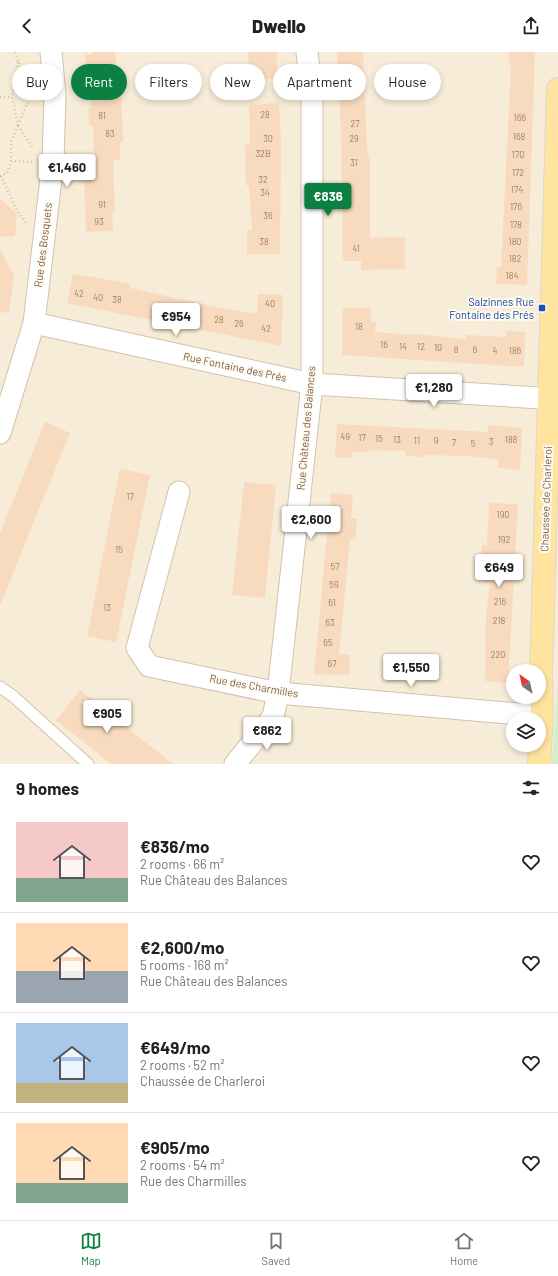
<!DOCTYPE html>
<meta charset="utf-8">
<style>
:root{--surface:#fff;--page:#f6f6f6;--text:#202124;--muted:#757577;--line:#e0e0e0;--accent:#0b8043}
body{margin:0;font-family:Barlow,sans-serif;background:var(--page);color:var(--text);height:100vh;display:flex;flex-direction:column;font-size:15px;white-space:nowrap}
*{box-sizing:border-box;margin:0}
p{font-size:13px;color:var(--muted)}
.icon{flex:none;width:22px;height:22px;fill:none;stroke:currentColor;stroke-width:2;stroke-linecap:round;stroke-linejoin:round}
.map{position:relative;height:712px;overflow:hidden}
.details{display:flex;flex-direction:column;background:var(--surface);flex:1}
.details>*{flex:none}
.hud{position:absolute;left:12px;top:12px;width:534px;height:36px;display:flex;gap:8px}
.needle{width:26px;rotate:326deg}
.buttons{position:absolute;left:506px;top:612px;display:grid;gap:8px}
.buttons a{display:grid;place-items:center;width:40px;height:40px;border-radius:50%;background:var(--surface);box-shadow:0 2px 6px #0003;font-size:20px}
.price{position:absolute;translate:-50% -34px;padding:0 9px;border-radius:4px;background:#fff;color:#222;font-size:13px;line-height:26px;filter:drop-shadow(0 1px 2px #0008)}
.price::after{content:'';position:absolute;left:50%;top:24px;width:12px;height:9px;margin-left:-6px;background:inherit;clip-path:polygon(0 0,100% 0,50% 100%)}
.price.current{background:var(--accent);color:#fff}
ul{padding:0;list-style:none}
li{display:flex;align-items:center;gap:12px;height:100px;padding:0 16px}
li+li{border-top:1px solid var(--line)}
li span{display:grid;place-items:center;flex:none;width:112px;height:80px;border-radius:0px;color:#555}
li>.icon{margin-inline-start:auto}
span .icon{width:48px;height:48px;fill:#fffc;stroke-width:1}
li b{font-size:17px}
h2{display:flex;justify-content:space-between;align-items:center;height:48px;padding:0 16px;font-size:17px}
.tag{padding:0 14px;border-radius:18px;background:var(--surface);box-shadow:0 2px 6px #0003;font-size:14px;line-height:36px}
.tag.current{background:var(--accent);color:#fff}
header{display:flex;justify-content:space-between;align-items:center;height:52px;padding:0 16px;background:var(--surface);font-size:18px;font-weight:800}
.tabs{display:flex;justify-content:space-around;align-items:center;height:56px;border-top:1px solid var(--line);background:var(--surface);font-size:11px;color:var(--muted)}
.tabs a{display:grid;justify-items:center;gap:2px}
.tabs .current{color:var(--accent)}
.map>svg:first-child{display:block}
.residential{fill:#f7ecd7;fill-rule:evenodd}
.green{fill:#d2efc5}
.building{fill:#f8dabe}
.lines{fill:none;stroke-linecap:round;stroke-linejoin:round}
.lane-casing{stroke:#d4c1ad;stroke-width:13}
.street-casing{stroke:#d4c1ad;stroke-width:23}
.primary-casing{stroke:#ddd6cf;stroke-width:24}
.path{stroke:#debd9f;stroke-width:2.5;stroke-dasharray:1 3;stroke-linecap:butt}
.lane{stroke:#fff;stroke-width:11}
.street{stroke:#fff;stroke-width:21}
.primary{stroke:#ffe4a0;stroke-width:22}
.transit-dot{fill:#1a4fb4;stroke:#fffbf2;stroke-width:1.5}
.labels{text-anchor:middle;stroke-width:4;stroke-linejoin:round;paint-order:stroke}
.number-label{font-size:9px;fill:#9c7e66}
.street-label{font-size:11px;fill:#7e6048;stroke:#fffbf2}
.transit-label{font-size:11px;fill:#164399;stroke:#fffbf2;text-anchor:end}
</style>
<header><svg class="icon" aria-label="back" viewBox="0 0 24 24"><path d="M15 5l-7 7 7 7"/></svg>Dwello<svg class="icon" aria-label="share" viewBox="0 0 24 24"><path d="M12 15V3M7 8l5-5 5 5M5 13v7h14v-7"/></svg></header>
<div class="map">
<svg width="558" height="712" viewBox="0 0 558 712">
<rect width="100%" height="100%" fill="#fff8ea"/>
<path class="residential" d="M0,0H558V712H0ZM513,619H539V645H513ZM513,667H539V693H513Z"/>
<polygon class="green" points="558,629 558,712 552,712 552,710"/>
<g class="building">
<polygon points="92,0 115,0 118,36 121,37 123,90 120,91 120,108 113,108 115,161 112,161 113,179 86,180 84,126 87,126 87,109 94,108 93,74 89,74 88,56 91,56 90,22 86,22 85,3 93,2"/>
<polygon points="248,0 277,0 277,26 250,27"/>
<polygon points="337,0 363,0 367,97 370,109 370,186 405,185 405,217 361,218 361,209 343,209 341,78"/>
<polygon points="509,0 535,0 527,233 496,232 497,215 501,215 511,14 509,14"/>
<polygon points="279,50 281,92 280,202 247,202 247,178 252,178 249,134 246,133 245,92 250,92 249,54"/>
<polygon points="0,146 17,162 15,184 0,185"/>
<polygon points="0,198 14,223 9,261 0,260"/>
<polygon points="73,222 83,224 83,223 130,232 130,236 211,254 257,262 258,242 283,243 281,294 67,251"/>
<polygon points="343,256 371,256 371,270 376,270 375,280 413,283 414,282 466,287 466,283 506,285 506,279 525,280 524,315 342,303"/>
<polygon points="45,370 70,381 0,553 0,481"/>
<polygon points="337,372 488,380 488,373 522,376 520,418 498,416 498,407 464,404 427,403 426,405 406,404 405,399 370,398 369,400 353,400 352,406 335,405"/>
<polygon points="120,417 150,423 116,590 87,584"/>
<polygon points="244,430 276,433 265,546 232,543"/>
<polygon points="331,441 353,443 351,466 357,467 355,487 350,487 339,602 350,603 349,623 314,622"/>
<polygon points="489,451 518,452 508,631 485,629 486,564 490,531 484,530 484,522 481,521 482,493 487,493"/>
<polygon points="80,638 125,674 173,712 111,712 56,668"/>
</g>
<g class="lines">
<defs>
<polyline id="lane" points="0,635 13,644 88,712"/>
<g id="street">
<polyline points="34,271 312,332 558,347"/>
<polyline points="0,381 34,271 53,110 55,43 51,0"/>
<polyline points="179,440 137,596 149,614 278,641 542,664"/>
<polyline points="235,712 273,665 278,641 312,332 312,45 307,0"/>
</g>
<polyline id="primary" points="539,712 542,664 541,622 558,37"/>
</defs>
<use href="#lane" class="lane-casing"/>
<use href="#street" class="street-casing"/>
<use href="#primary" class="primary-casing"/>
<g class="path">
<polyline points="15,0 18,9"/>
<polyline points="32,41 18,9 12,45 18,73 32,41 35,42"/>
<polyline points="0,45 12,45"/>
<polyline points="18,74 33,96"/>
<polyline points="11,109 33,110"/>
<polyline points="0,124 7,121 11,109 11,91 18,73"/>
<polyline points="1,124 17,159 26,171"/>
</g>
<use href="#lane" class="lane"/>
<use href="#street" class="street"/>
<use href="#primary" class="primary"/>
</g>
<rect class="transit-dot" x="538" y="252" width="8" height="8" rx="2"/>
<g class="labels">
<g class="number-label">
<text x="265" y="66">28</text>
<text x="102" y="67">81</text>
<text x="520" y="69">166</text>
<text x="355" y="75">27</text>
<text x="110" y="85">83</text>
<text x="519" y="88">168</text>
<text x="268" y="90">30</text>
<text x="354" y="90">29</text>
<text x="263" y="105">32B</text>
<text x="518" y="106">170</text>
<text x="354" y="114">31</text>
<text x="518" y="124">172</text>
<text x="263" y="131">32</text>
<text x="517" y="141">174</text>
<text x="265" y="144">34</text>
<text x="102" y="156">91</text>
<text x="516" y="158">176</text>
<text x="268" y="167">36</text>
<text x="99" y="173">93</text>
<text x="516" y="176">178</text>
<text x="264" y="193">38</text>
<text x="515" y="193">180</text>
<text x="356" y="200">41</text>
<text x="515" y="210">182</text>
<text x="512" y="227">184</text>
<text x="79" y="245">42</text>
<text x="98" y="249">40</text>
<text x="117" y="251">38</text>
<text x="270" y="255">40</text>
<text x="219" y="271">28</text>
<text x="239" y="275">26</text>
<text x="359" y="278">18</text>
<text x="266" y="280">42</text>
<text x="384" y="296">16</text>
<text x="403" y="298">14</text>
<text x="421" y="298">12</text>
<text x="438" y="299">10</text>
<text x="456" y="301">8</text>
<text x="475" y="301">6</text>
<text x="495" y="302">4</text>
<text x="515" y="302">186</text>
<text x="345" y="388">49</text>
<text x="362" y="389">17</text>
<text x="379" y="390">15</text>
<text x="397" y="391">13</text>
<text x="511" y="391">188</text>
<text x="417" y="392">11</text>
<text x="436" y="392">9</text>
<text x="491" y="393">3</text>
<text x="454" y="394">7</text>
<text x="473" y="395">5</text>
<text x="130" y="448">17</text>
<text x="503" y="466">190</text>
<text x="504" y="491">192</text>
<text x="119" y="501">15</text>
<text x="335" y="518">57</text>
<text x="334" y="536">59</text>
<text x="500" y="553">216</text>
<text x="332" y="554">61</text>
<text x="107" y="559">13</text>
<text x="499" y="572">218</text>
<text x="330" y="574">63</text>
<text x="328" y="594">65</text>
<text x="498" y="606">220</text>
<text x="332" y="615">67</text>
</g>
<g class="street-label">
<text transform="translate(43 193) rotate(-83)" y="4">Rue des Bosquets</text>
<text transform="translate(235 315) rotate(12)" y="4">Rue Fontaine des Prés</text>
<text transform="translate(306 376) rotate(-85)" y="4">Rue Château des Balances</text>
<text transform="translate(546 447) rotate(-88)" y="4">Chaussée de Charleroi</text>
<text transform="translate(254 634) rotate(10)" y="4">Rue des Charmilles</text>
</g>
<g class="transit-label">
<text x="534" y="254">Salzinnes Rue<tspan x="534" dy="13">Fontaine des Prés</tspan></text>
</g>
</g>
</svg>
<div class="buttons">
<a><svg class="needle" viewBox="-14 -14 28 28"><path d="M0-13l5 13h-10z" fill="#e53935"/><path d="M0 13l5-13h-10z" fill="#757577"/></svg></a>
<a><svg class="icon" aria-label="layers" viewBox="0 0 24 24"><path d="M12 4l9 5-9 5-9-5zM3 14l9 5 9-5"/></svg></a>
</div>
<b class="price" style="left:67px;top:136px">€1,460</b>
<b class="price current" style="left:328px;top:165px">€836</b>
<b class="price" style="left:176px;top:285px">€954</b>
<b class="price" style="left:434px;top:356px">€1,280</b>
<b class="price" style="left:311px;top:488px">€2,600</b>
<b class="price" style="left:499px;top:536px">€649</b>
<b class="price" style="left:411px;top:636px">€1,550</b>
<b class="price" style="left:107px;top:682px">€905</b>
<b class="price" style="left:267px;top:699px">€862</b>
<div class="hud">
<a class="tag">Buy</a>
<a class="tag current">Rent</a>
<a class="tag">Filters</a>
<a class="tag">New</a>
<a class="tag">Apartment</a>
<a class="tag">House</a>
</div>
</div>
<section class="details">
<h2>9 homes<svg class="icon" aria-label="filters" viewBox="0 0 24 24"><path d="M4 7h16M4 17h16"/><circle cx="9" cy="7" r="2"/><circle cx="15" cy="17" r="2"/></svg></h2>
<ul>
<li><span style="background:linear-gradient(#f6c9c9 70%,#7fa58c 0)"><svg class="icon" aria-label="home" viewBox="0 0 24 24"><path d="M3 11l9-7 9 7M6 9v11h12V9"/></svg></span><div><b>€836/mo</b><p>2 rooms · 66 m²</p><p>Rue Château des Balances</p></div><svg class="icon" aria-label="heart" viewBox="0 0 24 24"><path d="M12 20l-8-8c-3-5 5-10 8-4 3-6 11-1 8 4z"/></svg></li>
<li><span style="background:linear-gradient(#ffd9b3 60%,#9aa5b1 0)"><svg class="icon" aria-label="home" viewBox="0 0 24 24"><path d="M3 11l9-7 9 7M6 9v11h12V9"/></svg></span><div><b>€2,600/mo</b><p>5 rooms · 168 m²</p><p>Rue Château des Balances</p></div><svg class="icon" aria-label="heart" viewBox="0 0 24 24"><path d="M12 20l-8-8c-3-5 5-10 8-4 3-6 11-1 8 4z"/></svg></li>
<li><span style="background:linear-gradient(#a9c7e8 75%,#c2b280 0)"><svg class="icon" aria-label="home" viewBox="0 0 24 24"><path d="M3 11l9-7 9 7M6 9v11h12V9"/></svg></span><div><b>€649/mo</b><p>2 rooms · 52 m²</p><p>Chaussée de Charleroi</p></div><svg class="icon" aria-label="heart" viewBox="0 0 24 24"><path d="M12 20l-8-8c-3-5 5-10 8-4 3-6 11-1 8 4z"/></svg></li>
<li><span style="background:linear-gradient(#ffd9b3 75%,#7fa58c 0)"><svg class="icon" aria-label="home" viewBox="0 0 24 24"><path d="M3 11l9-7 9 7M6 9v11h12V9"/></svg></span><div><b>€905/mo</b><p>2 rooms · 54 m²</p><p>Rue des Charmilles</p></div><svg class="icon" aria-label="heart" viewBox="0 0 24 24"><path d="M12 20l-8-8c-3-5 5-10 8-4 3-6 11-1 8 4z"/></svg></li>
</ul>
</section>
<nav class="tabs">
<a class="current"><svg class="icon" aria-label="map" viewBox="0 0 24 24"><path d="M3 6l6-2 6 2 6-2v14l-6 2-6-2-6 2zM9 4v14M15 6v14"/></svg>Map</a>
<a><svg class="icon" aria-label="saved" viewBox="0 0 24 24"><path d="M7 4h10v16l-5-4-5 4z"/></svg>Saved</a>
<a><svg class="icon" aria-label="home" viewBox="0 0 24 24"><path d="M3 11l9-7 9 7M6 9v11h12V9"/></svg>Home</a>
</nav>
